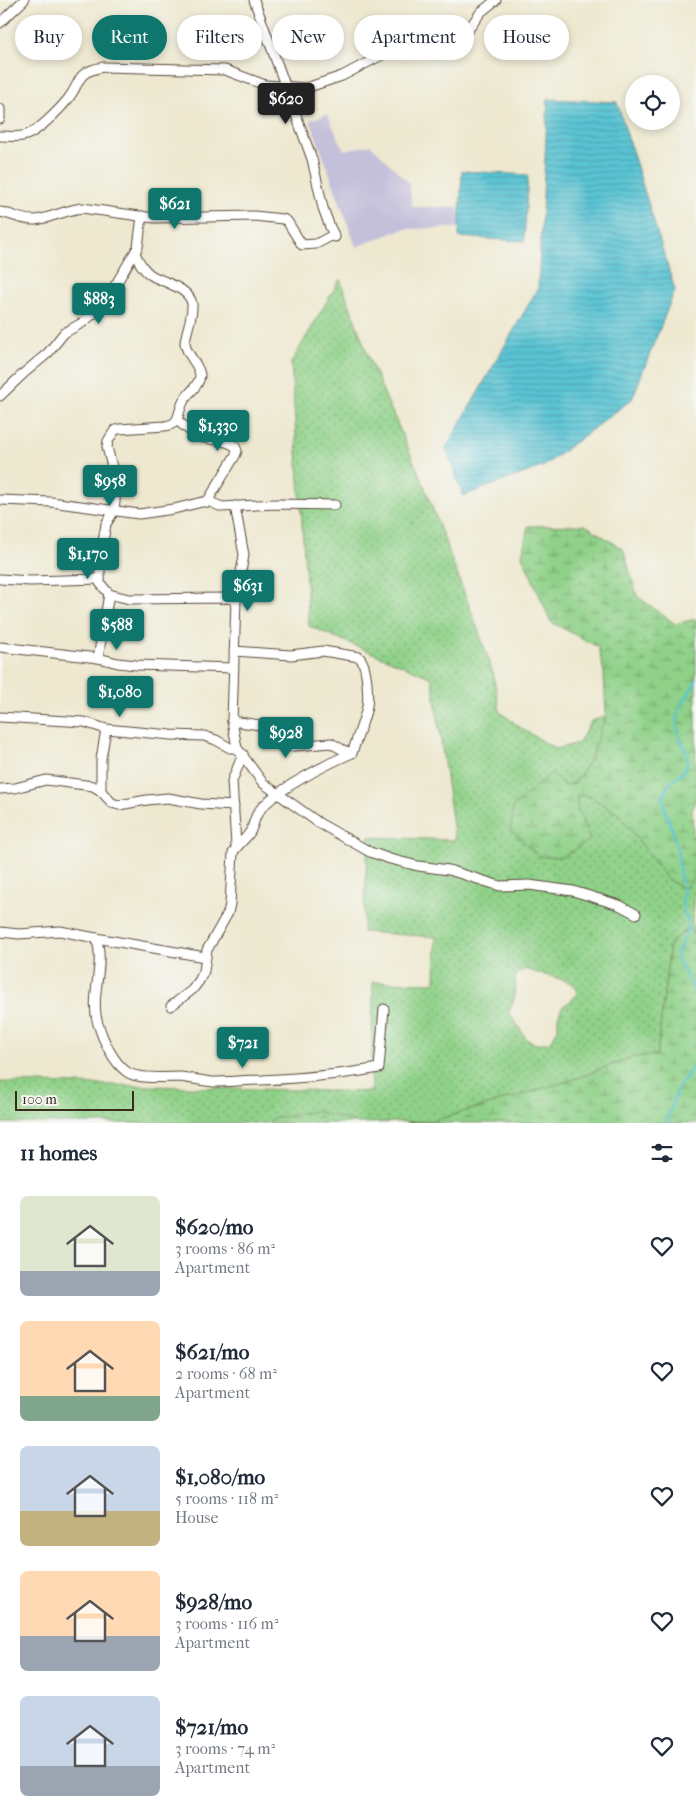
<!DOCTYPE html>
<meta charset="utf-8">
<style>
:root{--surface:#fff;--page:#f6f6f7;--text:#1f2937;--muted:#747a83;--accent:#0f766e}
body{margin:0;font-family:"IM FELL French Canon",serif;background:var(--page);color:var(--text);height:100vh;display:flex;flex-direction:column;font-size:19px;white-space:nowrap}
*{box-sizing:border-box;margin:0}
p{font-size:16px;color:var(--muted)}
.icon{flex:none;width:28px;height:28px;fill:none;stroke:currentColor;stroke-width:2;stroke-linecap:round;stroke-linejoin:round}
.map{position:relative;height:1123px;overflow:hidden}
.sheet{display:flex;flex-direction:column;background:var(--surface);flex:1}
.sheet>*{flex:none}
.banner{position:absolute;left:15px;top:15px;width:666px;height:45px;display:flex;gap:10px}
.buttons{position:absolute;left:625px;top:75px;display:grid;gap:10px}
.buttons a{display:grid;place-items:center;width:55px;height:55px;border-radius:50%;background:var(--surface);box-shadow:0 2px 8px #0003;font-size:25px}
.scale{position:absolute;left:15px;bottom:12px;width:119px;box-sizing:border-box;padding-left:5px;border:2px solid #3b2a1e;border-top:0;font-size:14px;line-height:18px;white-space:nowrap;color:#3b2a1e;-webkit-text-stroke:4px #f6f6f2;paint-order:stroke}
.price{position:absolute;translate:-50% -42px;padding:0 11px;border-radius:5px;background:var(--accent);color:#fff;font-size:16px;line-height:32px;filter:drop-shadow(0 1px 2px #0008)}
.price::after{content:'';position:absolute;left:50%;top:30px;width:15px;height:11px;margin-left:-8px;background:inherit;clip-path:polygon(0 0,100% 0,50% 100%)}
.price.on{background:#222;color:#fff}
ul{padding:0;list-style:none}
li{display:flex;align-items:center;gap:15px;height:125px;padding:0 20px}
li span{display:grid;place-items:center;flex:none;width:140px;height:100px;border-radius:8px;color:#555}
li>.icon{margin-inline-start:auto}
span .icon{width:60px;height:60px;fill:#fffc;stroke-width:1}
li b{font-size:21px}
h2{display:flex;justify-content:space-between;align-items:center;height:60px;padding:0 20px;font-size:21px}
.chip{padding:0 18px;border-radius:22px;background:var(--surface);box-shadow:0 2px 8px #0003;font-size:18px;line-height:45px}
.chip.on{background:var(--accent);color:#fff}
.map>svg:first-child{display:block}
.industrial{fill:#c5c0da}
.green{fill:url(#green-dots);stroke:#657e53;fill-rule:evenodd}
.wetland{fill:url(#wetland-marsh);stroke:#657e53}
.water{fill:url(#water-rules);stroke:#4a7779}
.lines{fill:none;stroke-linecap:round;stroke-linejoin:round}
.stream{stroke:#5ac4d4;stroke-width:2.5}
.minor-casing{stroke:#564639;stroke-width:11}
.minor{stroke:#fff;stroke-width:9}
</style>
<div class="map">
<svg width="696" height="1123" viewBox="0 0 696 1123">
<defs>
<pattern id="green-dots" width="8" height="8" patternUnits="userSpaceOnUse" patternTransform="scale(1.25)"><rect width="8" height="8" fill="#8fd188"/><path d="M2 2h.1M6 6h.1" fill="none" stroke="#76aa6f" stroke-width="1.8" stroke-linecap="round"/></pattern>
<pattern id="wetland-marsh" width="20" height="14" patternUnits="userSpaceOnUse" patternTransform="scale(1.25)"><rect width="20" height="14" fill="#8fd188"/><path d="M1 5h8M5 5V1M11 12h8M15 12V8" fill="none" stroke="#76aa6f"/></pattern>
<pattern id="water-rules" width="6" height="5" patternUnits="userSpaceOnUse" patternTransform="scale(1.25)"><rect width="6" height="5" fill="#5ac4d4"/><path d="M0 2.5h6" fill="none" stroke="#4c9fab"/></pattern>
</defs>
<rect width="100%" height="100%" fill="#f6f6f2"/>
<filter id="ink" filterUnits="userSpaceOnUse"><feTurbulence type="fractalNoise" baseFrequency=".02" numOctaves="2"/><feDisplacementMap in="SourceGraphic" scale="10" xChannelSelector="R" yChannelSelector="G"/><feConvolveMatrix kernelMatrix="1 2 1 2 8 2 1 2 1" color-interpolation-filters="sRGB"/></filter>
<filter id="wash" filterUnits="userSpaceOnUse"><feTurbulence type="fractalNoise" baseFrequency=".0096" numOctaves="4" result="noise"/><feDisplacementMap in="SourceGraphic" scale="20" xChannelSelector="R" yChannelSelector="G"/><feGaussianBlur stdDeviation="1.12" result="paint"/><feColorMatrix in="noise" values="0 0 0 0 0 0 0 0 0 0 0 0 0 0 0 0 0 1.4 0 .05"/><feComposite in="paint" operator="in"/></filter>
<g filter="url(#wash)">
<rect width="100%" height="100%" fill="#ede8cf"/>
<polygon class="industrial" points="327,114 344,150 371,145 409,183 412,207 458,207 459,228 403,229 356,247 310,120"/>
<path class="green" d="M340,279L370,361L424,485L480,635L493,673L500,712L524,730L556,749L579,743L591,721L606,716L590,760L575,783L564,786L553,773L513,807L590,840L577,807V796H589L619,814L667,879L684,889L695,875L692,922L696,931V937L689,927L670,943L657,1055L633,1057L575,1079L433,1121L357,1123L316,1111L272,1119L270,1123H0V1082L371,1092L373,982L435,983L436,937L363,932L368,837L455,840L432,678L309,626L291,363ZM525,969C541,975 558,977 573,984L577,992L573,999L562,1007L558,1017V1029L551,1042L536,1044L527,1040L509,1012L514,999L516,974Z"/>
<g class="wetland">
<polygon points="585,525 623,549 637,596 675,624 696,619 696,799 692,810 695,875 684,889 667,879 619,814 589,796 577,796 577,807 590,840 563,857 540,857 511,830 513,807 552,772 564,786 575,783 590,760 606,716 604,673 598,647 551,622 522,555 528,526"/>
<path d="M689,927C695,936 696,948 694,958L696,962V1123H406L433,1121L575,1079L633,1057L657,1055L670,943Z"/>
<polygon points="316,1111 357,1123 270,1123 272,1119"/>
</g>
<g class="water">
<polygon points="548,99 617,102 675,290 632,399 544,466 463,496 446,448 538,288"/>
<polygon points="462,171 528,175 524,241 459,237"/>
</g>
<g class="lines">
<g class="stream">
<polyline points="696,681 680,708 677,722 679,736 688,756 687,764 684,771 668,785 663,798 665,811 673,832 678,854 680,876 684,889 682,904 689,927 676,956 696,994"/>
<polyline points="666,1123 678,1088 696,1063"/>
</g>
</g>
</g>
<g filter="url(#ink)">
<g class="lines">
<defs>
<g id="minor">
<polyline points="254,0 312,159 323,208 330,227 335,237"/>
<polyline points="0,23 24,0"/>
<polyline points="0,109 0,119"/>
<path d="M0,136C8,136 16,137 23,136C36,134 60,109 68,99C83,80 74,73 103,67L225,70L265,85L306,88L342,76L399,46L434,37L468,30L481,12L496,0"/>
<path d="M0,212C12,214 23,221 35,220C51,218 65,210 82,208L154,218L254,216L283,219L287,221L302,245L316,244L333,235"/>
<polyline points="0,396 24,373 48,353 64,333 82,323 103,306 138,247 142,216"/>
<path d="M177,420C185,427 193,435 204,438C215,441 225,439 235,446L237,451L235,456L207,502"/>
<polyline points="0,500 51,502 139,514 174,509 202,502 210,502 222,507 275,504 335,505"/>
<polyline points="235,506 244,555 236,600 232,721 237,748 263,783 319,823 370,852 390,859 418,866 449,870 500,886 529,885 573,891 619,905 636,914"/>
<polyline points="0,579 30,581 100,579"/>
<polyline points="109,594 129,599 227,598 236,600"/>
<polyline points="0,647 98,658 118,663 136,665 233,668"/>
<path d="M98,658L109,594L100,583V559L106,524L114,511L116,491L113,471L107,447L108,441L115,430L119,429L165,426C169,425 173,425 176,421C180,415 180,405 185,399C189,392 200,385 200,375C199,364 186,355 185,343C186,330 193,318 192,304C190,288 162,282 151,275C143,270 139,262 135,253"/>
<polyline points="0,717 84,722 106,729 171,735 204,736 216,740 230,748 237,748"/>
<polyline points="232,721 260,725 267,732 271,740 283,747 331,743 343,750 352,753"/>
<polyline points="106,729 101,759 101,791 112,803 119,805 147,800 168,798 201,804 234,806"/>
<polyline points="0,789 15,788 46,780 93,786 101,791"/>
<polyline points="236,846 232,781 243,754"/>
<path d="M0,932L19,934L60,931L96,938C106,964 89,996 98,1024C103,1040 113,1062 127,1072C138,1080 166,1077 179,1077C191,1078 202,1081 213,1082C229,1082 246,1080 262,1080C302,1078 340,1075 379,1068L384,1009"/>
<polyline points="96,938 205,957"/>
<path d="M171,1006L192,990L199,981L204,971L207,950L228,913L230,904L233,853C237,845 245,840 250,832C253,827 254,820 257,814C270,792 329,763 352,753C357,739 362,725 366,711C369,700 368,665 359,657L323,651L291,655L234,651"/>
</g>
</defs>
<use href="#minor" class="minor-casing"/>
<use href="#minor" class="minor"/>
</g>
</g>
</svg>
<div class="buttons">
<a><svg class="icon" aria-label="locate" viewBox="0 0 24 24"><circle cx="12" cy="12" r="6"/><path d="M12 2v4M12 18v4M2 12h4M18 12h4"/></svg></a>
</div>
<div class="scale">100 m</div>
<b class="price on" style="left:286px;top:125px">$620</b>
<b class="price" style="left:175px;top:230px">$621</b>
<b class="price" style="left:99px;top:325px">$883</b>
<b class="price" style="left:218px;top:452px">$1,330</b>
<b class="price" style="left:110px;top:507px">$958</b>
<b class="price" style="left:88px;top:580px">$1,170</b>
<b class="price" style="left:248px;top:612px">$631</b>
<b class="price" style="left:117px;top:651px">$588</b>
<b class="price" style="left:120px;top:718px">$1,080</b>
<b class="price" style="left:286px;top:759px">$928</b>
<b class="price" style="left:243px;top:1069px">$721</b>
<div class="banner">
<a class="chip">Buy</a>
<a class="chip on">Rent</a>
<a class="chip">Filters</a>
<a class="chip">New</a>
<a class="chip">Apartment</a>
<a class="chip">House</a>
</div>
</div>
<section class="sheet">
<h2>11 homes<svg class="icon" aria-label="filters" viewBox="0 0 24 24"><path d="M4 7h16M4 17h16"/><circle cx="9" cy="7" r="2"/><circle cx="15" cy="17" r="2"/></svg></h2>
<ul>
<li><span style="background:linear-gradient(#dfe7d0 75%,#9aa5b1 0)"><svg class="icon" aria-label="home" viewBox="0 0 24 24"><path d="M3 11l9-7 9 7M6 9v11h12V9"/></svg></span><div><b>$620/mo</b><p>3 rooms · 86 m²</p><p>Apartment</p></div><svg class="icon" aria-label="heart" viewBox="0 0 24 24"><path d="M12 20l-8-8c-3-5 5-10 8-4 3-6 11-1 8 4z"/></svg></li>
<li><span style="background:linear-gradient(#ffd9b3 75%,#7fa58c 0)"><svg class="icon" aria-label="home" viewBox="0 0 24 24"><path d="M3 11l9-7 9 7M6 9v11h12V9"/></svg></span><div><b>$621/mo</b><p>2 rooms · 68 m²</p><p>Apartment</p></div><svg class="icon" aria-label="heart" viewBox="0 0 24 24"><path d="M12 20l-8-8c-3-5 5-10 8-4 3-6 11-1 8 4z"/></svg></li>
<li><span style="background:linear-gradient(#c9d6e8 65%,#c2b280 0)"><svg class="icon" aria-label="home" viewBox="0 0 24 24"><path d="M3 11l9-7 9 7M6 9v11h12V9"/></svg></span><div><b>$1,080/mo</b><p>5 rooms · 118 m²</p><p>House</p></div><svg class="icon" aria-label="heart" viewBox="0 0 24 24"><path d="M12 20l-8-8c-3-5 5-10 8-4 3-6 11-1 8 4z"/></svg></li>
<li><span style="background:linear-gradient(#ffd9b3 65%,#9aa5b1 0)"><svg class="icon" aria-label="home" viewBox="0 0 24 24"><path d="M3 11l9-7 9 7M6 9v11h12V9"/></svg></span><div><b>$928/mo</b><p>3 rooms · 116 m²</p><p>Apartment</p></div><svg class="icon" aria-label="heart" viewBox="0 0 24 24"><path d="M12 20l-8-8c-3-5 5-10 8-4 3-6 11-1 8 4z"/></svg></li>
<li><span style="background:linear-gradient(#c9d6e8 70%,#9aa5b1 0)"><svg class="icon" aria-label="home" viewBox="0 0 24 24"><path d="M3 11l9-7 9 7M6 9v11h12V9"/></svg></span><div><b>$721/mo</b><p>3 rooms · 74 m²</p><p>Apartment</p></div><svg class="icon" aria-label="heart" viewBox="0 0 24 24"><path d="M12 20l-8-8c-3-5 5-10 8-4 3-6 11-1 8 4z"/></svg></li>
</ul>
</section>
